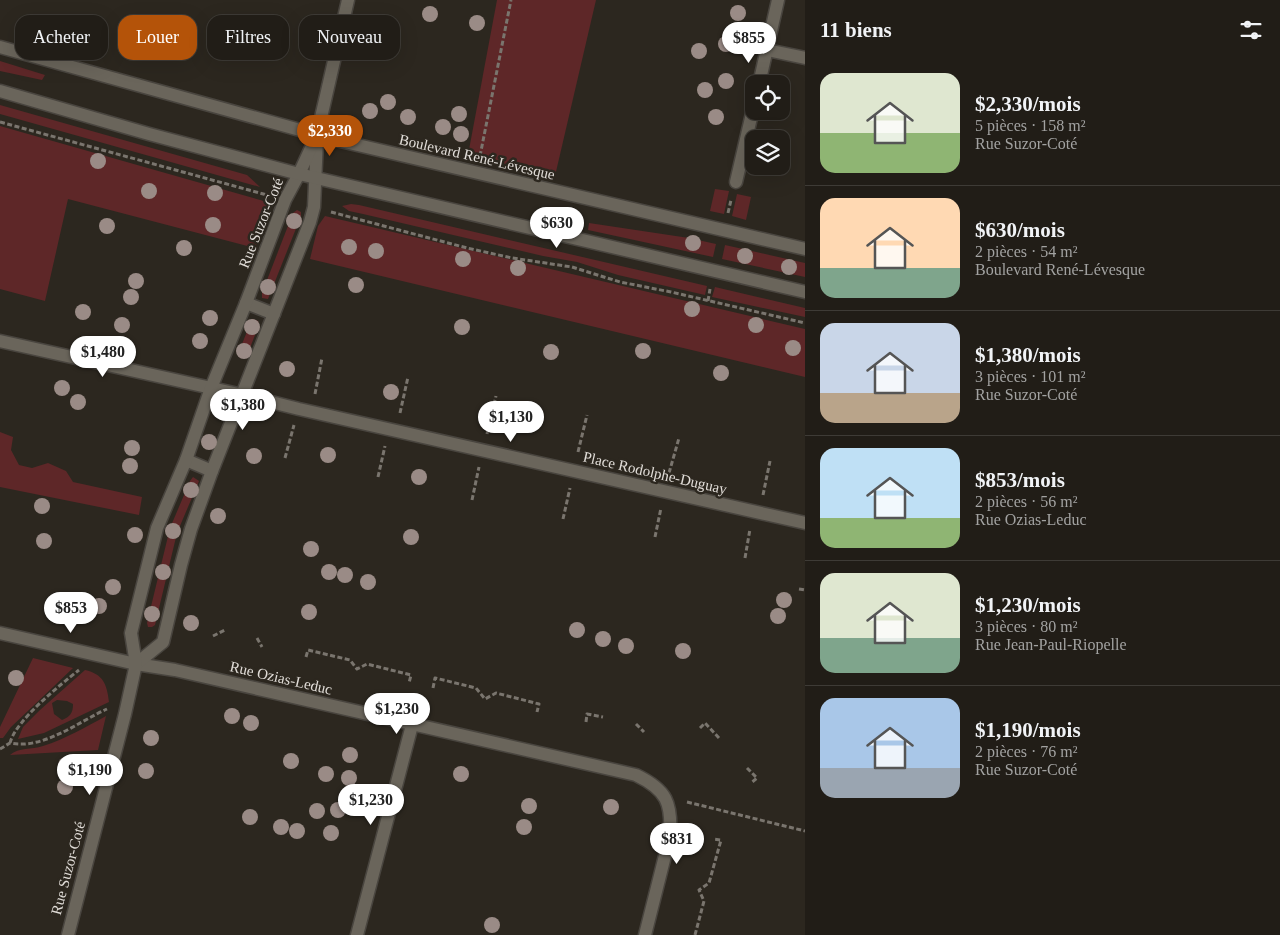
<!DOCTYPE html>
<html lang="fr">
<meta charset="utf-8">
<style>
:root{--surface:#211d17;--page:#292620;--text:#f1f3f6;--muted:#a2a2a1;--line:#3e3b36;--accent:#b45309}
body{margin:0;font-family:"Times New Roman",serif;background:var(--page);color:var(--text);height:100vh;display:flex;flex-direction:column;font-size:19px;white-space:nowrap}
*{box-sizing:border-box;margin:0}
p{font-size:16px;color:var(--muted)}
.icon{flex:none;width:28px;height:28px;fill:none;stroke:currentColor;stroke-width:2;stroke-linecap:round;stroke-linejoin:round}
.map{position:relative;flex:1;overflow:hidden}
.drawer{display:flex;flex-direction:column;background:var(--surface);width:475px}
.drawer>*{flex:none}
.hud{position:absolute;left:15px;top:15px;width:475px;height:45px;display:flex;gap:10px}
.buttons{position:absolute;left:745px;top:75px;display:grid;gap:10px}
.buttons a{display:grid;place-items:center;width:45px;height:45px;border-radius:10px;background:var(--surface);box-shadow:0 5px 20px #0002,0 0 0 1px var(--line);font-size:25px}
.price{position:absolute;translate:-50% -42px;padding:0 11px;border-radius:18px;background:#fff;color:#222;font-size:16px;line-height:32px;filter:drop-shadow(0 1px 2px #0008)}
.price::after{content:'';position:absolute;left:50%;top:30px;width:15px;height:11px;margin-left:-8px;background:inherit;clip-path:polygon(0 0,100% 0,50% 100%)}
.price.on{background:var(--accent);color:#fff}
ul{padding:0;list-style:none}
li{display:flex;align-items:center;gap:15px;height:125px;padding:0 15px}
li+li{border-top:1px solid var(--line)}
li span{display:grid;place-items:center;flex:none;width:140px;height:100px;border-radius:15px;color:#555}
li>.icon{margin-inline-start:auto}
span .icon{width:60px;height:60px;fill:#fffc;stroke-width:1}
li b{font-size:21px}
h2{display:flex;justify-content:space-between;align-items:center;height:60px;padding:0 15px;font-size:21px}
.chip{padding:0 18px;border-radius:15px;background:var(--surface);box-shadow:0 5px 20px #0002,0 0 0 1px var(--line);font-size:18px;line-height:45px}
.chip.on{background:var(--accent);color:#fff}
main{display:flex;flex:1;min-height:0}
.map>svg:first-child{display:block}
.green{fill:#5e2728;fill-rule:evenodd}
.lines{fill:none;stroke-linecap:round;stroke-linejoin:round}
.minor-casing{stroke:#49453f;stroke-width:15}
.secondary-casing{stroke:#49453f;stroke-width:15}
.path{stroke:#7a756e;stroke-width:3;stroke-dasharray:5 2.5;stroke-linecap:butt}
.minor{stroke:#6a655b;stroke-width:12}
.secondary{stroke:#6a655b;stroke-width:12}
.tree{fill:#9a8b86}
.labels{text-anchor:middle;stroke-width:5;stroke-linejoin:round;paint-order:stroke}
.street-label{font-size:15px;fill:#e0dcd7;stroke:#2c271f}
</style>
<main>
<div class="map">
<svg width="805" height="935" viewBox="0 0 805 935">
<rect width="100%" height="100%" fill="#2c271f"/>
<g class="green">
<polygon points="497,0 596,0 555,176 468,155"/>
<polygon points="0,61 45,75 42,80 0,71"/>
<polygon points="0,105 247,175 260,187 0,114"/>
<polygon points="0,126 267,202 268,216 255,248 68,199 45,301 0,289"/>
<polygon points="715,189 729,191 724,214 710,211"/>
<polygon points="737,194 751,197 746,220 732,216"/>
<polygon points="351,204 359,205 707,286 705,295 618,275 577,262 543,256 363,214 349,211 342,206"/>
<polygon points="297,210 301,212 301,216 268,299 262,298 262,293 293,213"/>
<polygon points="325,216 805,329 805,377 310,259 318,226"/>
<polygon points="589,223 689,238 716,244 713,257 588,230"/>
<polygon points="725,245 805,263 805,277 722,259"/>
<polygon points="715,287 805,308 805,317 712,297"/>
<polygon points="253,319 258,321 259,325 246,358 240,358 238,354 250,324"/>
<polygon points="0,432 13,437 11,450 19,465 32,468 48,463 66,471 73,482 142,497 139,515 0,487"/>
<polygon points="193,477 199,481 177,533 155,625 152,627 148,627 147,623 170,528 190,481"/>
<polygon points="33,658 73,668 11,727 3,738 0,738 0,727"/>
<path d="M85,670C103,674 107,684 109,702L44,733L18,739L23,727L40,710ZM57,700L67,701L73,704C73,713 70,717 62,720L54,714L52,703Z"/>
<path d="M106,716L98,750L10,755C19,747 31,750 43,746C65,739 86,727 106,716Z"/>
</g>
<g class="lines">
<defs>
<g id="minor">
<polyline points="767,50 805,58"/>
<polyline points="759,84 778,0"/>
<polyline points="736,182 754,105"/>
<polyline points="246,303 274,314"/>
<polyline points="0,341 243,395 299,409 805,523"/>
<polyline points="186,460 212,471"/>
<path d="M0,633L136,664L175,670L636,775C667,790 672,803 670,836L645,935"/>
<polyline points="136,664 163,642 181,565 191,529 212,471 310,222 314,207 317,140"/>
<polyline points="68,935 125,714 136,664 131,633 157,528 186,460 211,388 246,303 285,200 299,174 317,135 348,0"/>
<polyline points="357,935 412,725"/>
</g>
<g id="secondary">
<polyline points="0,47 336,140 805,249"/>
<polyline points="0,91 149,134 299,174 805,292"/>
</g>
</defs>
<use href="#minor" class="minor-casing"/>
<use href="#secondary" class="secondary-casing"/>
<g class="path">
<polyline points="0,122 267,195"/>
<polyline points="480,156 511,0"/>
<polyline points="331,212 467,248 512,258 572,267 620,282 671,292 805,323"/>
<polyline points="728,213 731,200"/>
<polyline points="708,301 710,289"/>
<polyline points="315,394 322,358"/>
<polyline points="400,413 408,377"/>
<polyline points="487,434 496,396"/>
<polyline points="578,452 587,415"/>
<polyline points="285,458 294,425"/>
<polyline points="669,473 679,438"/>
<polyline points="378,477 385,446"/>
<polyline points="763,495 770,461"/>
<polyline points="472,500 479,467"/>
<polyline points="563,519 570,488"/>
<polyline points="655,537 661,508"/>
<polyline points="745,558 750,529"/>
<polyline points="799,589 805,590"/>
<polyline points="213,636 225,630"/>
<polyline points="257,638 262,647"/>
<polyline points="306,657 308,650 350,660 357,669 367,664 411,675 409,683"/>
<polyline points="433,688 435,678 476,688 485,699 496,693 539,704 537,712"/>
<polyline points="586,722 587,714 603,717"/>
<polyline points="636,724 644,732"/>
<polyline points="700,728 705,723 720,739"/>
<path d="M10,743C15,721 61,684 79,670"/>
<path d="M0,749L10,743C43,750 78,722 107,709"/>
<polyline points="747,768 757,778 751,783"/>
<polyline points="687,802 805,831"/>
<polyline points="695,935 704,901 699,890 709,883 721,840 713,839"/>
</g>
<use href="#minor" class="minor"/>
<use href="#secondary" class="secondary"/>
</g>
<g class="tree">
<circle cx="738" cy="13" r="8"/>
<circle cx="430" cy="14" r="8"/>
<circle cx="477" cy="23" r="8"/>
<circle cx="381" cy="37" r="8"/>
<circle cx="726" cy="44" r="8"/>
<circle cx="699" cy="51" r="8"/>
<circle cx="726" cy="81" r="8"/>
<circle cx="705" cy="90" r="8"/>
<circle cx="388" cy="102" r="8"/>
<circle cx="370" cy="111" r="8"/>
<circle cx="459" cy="114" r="8"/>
<circle cx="408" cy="117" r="8"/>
<circle cx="716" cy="117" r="8"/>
<circle cx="443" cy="127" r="8"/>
<circle cx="461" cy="134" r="8"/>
<circle cx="98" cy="161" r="8"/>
<circle cx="149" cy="191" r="8"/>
<circle cx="215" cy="193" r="8"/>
<circle cx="294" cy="221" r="8"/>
<circle cx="213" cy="225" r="8"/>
<circle cx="107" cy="226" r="8"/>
<circle cx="693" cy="243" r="8"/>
<circle cx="349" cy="247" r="8"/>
<circle cx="184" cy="248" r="8"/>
<circle cx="376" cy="251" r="8"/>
<circle cx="745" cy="256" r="8"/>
<circle cx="463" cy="259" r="8"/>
<circle cx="789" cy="267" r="8"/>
<circle cx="518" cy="268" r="8"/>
<circle cx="136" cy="281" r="8"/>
<circle cx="356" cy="285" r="8"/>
<circle cx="268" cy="287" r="8"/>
<circle cx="131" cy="297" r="8"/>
<circle cx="692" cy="309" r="8"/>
<circle cx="83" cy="312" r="8"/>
<circle cx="210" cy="318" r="8"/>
<circle cx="122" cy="325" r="8"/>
<circle cx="756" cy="325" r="8"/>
<circle cx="252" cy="327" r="8"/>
<circle cx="462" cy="327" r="8"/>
<circle cx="200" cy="341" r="8"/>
<circle cx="793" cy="348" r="8"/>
<circle cx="244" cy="351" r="8"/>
<circle cx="643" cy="351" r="8"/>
<circle cx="551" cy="352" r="8"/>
<circle cx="287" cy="369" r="8"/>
<circle cx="721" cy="373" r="8"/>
<circle cx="62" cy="388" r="8"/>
<circle cx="391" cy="392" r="8"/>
<circle cx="78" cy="402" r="8"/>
<circle cx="209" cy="442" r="8"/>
<circle cx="132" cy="448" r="8"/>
<circle cx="328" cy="455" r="8"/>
<circle cx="254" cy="456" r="8"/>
<circle cx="130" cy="466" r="8"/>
<circle cx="419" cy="477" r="8"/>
<circle cx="191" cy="490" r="8"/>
<circle cx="42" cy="506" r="8"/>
<circle cx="218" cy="516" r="8"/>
<circle cx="173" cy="531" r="8"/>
<circle cx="135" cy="535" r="8"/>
<circle cx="411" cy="537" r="8"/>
<circle cx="44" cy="541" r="8"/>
<circle cx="311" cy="549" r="8"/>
<circle cx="163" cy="572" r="8"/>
<circle cx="329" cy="572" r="8"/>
<circle cx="345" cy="575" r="8"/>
<circle cx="368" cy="582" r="8"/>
<circle cx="113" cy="587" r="8"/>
<circle cx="784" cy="600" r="8"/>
<circle cx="99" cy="606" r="8"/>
<circle cx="309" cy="612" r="8"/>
<circle cx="152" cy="614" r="8"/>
<circle cx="778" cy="616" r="8"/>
<circle cx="191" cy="623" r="8"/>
<circle cx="577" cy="630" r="8"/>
<circle cx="603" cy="639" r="8"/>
<circle cx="626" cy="646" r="8"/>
<circle cx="683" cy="651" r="8"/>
<circle cx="16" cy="678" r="8"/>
<circle cx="232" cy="716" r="8"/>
<circle cx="251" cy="723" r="8"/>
<circle cx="151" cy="738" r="8"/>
<circle cx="350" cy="755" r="8"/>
<circle cx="291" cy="761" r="8"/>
<circle cx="66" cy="765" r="8"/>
<circle cx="146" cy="771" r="8"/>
<circle cx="326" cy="774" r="8"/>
<circle cx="461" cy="774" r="8"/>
<circle cx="349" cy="778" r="8"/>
<circle cx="65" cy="787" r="8"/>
<circle cx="529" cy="806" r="8"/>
<circle cx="611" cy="807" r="8"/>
<circle cx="338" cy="810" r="8"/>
<circle cx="317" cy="811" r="8"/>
<circle cx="250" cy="817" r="8"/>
<circle cx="281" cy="827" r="8"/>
<circle cx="524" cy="827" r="8"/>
<circle cx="297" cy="831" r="8"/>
<circle cx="331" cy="833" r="8"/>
<circle cx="492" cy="925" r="8"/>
</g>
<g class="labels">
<g class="street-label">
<text transform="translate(477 157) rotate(13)" y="5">Boulevard René-Lévesque</text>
<text transform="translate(261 223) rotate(-68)" y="5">Rue Suzor-Coté</text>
<text transform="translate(655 473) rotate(13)" y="5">Place Rodolphe-Duguay</text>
<text transform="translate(281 678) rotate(13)" y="5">Rue Ozias-Leduc</text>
<text transform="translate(68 868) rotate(-75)" y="5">Rue Suzor-Coté</text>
</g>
</g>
</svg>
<div class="buttons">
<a><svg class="icon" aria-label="locate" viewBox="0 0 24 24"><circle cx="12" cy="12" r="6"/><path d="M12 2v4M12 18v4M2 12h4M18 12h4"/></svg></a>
<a><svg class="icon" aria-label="layers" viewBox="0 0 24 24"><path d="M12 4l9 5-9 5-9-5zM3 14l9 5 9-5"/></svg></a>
</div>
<b class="price" style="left:749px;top:64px">$855</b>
<b class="price on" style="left:330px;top:157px">$2,330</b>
<b class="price" style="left:557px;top:249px">$630</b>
<b class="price" style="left:103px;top:378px">$1,480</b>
<b class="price" style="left:243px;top:431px">$1,380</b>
<b class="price" style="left:511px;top:443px">$1,130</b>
<b class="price" style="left:71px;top:634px">$853</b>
<b class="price" style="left:397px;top:735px">$1,230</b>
<b class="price" style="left:90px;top:796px">$1,190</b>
<b class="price" style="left:371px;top:826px">$1,230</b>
<b class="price" style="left:677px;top:865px">$831</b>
<div class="hud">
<a class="chip">Acheter</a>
<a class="chip on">Louer</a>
<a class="chip">Filtres</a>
<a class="chip">Nouveau</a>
</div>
</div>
<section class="drawer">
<h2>11 biens<svg class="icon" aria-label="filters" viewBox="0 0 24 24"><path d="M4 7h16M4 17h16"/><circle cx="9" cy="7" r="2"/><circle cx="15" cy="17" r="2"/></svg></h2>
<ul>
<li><span style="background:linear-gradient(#dfe7d0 60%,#8fb573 0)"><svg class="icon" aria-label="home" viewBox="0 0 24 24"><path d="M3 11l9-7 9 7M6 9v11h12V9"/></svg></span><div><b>$2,330/mois</b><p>5 pièces · 158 m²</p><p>Rue Suzor-Coté</p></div></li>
<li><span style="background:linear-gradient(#ffd9b3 70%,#7fa58c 0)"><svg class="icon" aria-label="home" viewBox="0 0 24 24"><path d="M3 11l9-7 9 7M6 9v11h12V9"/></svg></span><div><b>$630/mois</b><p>2 pièces · 54 m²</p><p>Boulevard René-Lévesque</p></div></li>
<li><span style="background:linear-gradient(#c9d6e8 70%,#b9a48a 0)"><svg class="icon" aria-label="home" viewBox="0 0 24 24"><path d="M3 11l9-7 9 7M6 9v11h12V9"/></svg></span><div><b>$1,380/mois</b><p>3 pièces · 101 m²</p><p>Rue Suzor-Coté</p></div></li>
<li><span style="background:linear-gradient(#bfe0f5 70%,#8fb573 0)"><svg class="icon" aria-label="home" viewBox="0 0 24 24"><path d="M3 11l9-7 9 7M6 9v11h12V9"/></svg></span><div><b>$853/mois</b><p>2 pièces · 56 m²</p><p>Rue Ozias-Leduc</p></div></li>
<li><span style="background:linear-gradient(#dfe7d0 65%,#7fa58c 0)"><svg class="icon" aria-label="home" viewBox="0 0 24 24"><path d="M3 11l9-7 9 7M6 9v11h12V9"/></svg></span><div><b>$1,230/mois</b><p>3 pièces · 80 m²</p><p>Rue Jean-Paul-Riopelle</p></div></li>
<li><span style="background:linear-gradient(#a9c7e8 70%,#9aa5b1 0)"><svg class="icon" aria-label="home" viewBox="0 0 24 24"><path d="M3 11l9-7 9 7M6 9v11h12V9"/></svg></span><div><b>$1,190/mois</b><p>2 pièces · 76 m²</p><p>Rue Suzor-Coté</p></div></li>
</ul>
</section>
</main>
